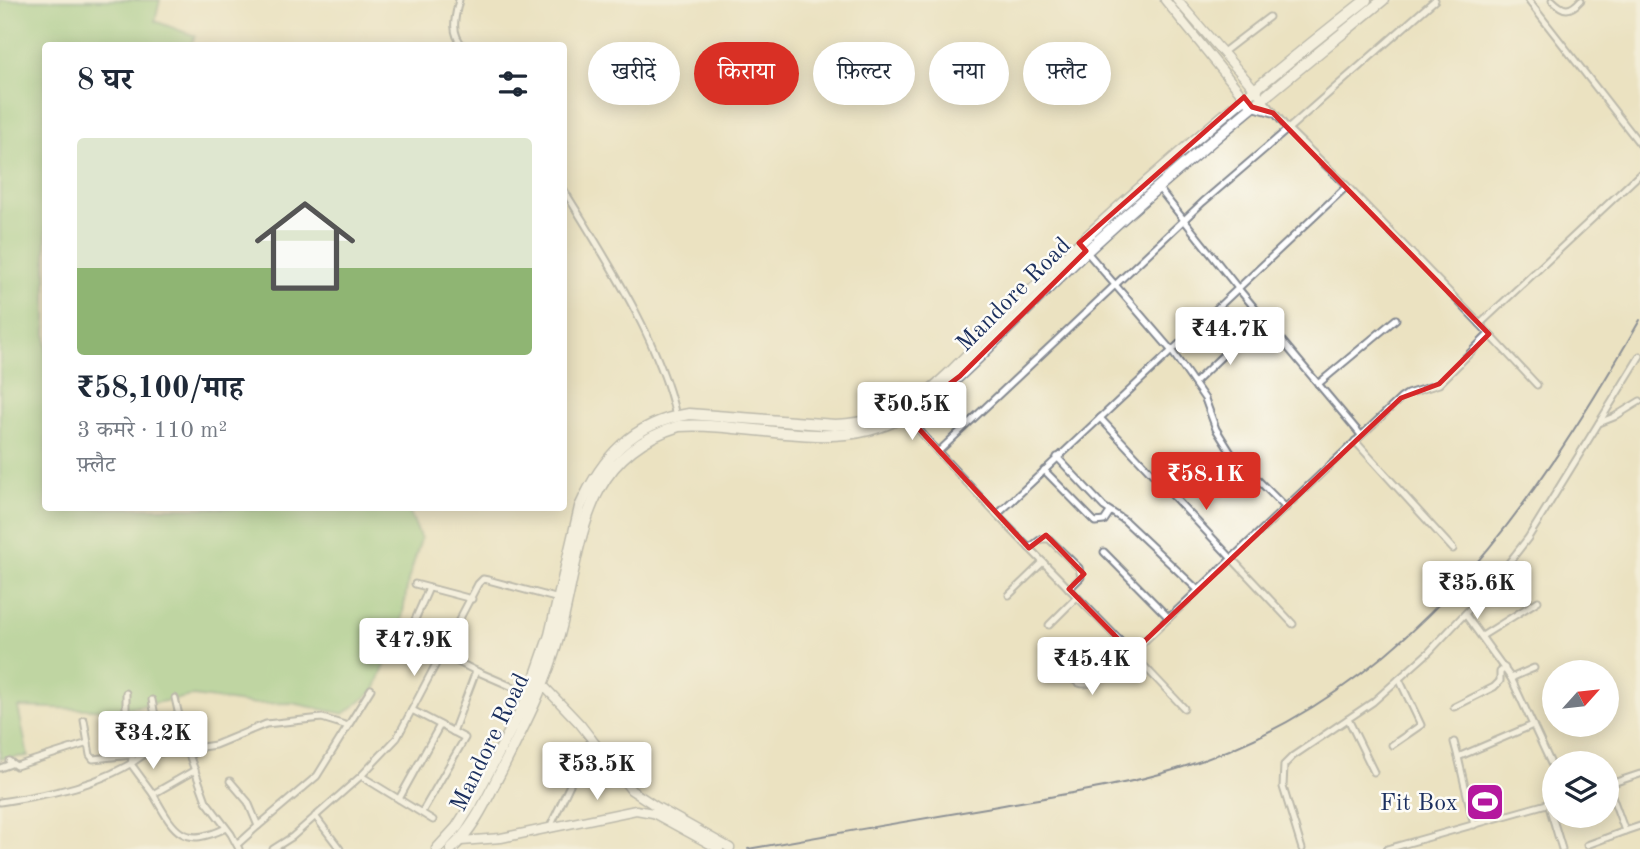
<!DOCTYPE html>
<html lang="hi">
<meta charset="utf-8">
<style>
:root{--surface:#fff;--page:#f2f2f3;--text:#1f2937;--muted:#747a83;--accent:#d93025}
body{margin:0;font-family:"Old Standard TT","Noto Serif Devanagari",serif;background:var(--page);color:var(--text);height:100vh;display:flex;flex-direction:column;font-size:26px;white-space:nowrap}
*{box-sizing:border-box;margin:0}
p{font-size:23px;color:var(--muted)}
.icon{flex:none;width:38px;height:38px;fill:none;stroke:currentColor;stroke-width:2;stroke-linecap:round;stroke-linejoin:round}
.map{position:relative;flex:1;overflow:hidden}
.details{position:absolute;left:42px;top:42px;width:525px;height:469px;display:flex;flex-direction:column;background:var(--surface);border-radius:7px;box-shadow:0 4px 18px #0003}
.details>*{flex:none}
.top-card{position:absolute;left:588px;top:42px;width:665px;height:63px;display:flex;gap:14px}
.needle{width:46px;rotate:63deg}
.tools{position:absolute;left:1542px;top:660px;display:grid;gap:14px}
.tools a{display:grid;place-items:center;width:77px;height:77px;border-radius:50%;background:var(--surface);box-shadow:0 4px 18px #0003;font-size:35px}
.price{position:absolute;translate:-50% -60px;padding:0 16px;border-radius:7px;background:#fff;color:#222;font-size:23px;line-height:46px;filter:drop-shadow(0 2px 4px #0008)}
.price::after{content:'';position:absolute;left:50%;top:42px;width:21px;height:16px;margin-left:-10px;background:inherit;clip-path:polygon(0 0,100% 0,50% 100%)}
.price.current{background:var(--accent);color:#fff}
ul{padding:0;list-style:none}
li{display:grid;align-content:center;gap:14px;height:371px;padding:0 35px}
li span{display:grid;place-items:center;height:217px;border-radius:7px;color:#555}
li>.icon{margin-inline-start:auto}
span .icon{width:126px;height:126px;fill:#fffc;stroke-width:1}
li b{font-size:30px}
h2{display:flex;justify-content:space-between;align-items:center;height:84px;padding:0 35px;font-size:30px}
.chip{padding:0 24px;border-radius:32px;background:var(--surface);box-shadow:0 4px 18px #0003;font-size:24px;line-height:63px}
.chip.current{background:var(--accent);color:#fff}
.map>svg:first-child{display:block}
.green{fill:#89c67c;stroke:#527a6d;stroke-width:2}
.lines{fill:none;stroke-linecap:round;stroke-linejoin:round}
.minor-casing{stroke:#838890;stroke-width:9}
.secondary-casing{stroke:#838890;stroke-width:11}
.trunk-casing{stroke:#838890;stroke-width:13}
.minor{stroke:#fff;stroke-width:5}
.secondary{stroke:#fff;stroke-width:8}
.trunk{stroke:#fff;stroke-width:10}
.rail{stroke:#1b2f5e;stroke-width:2}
.marked{fill:none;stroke:#d62828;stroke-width:5;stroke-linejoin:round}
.labels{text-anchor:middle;stroke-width:5;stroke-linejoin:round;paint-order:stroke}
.street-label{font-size:24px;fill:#1b2f5e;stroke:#fdfcf7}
.poi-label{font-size:24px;fill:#1b2f5e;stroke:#fdfcf7;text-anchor:end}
</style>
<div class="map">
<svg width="1640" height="849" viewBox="0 0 1640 849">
<rect width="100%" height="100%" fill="#fdfcf7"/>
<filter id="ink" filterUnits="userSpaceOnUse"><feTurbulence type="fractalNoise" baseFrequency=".0143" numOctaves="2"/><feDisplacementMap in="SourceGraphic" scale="14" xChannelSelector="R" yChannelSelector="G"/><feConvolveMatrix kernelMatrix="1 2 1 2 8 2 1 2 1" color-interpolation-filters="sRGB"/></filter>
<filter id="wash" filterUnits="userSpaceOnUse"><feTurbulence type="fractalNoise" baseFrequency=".00686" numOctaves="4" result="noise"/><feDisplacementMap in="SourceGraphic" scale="28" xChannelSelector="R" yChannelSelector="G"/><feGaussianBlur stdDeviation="1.57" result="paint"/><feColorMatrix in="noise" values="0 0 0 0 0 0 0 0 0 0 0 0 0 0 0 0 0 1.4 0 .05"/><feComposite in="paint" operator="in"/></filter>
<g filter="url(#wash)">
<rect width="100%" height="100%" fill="#ebe2c1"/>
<polygon class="green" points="0,0 160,0 155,21 195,36 191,45 46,46 46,508 408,508 421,539 408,581 401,625 375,690 344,714 292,703 251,704 193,696 117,710 18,707 28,756 0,759"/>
</g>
<g filter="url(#ink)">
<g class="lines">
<defs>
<g id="minor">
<path d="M459,0C455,17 450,32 463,46"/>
<polyline points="1528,0 1640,144"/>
<path d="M1552,0C1564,12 1570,12 1581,0"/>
<polyline points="1222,53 1269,17"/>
<polyline points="1263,99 1288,129 1435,0"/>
<polyline points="1252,107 1273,113"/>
<polyline points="1157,186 1237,287 1361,435"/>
<polyline points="1347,186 997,515 1132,653 1401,398 1407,394 1439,384 1489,334"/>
<path d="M564,190C605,257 659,339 676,416"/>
<polyline points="1086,251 1171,350 1205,399 1216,429 1231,453 1286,508"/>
<polyline points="1480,324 1537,385"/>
<polyline points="1194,383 1247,332"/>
<polyline points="1318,384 1396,319"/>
<polyline points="907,416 938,452"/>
<polyline points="1100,418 1293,624"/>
<polyline points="1599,423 1614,417 1640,401"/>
<polyline points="1355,441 1453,549"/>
<polyline points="1057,457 1104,507 1124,520 1198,590"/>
<polyline points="1044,470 1095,522 1104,521 1110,512"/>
<polyline points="997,515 938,452 1203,202 1288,129 1347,186 1480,324 1640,174"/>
<polyline points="1029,548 1041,539 1049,539 1079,568 1081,577 1069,589"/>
<polyline points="1104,552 1169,618"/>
<polyline points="415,584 472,599"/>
<polyline points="1009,595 1043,562"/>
<polyline points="1465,614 1511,678 1554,770"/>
<polyline points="1049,625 1077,597"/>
<polyline points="1482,636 1538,601"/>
<polyline points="406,640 429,588"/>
<polyline points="442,654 476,671"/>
<path d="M1053,660C1061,667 1069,678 1079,683C1094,690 1120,662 1132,653L1184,708"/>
<polyline points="1511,678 1534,668"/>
<polyline points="126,693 126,717 133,753 131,764 153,794"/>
<polyline points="175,698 186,746"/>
<polyline points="152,700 162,752"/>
<polyline points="1454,707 1494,687 1500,681 1500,672 1505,668"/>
<polyline points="412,710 465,738 422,812"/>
<polyline points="1348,719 1374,772"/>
<polyline points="84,720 90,755 93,759 162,752 186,746 206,801 231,834 239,849"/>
<polyline points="453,732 476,671 529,694"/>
<polyline points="1454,742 1458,757 1533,725"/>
<polyline points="1392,745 1421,725 1399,679"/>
<polyline points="189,749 215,745 266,724 322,718 348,726 371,689"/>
<polyline points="1458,757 1474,825"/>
<polyline points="9,761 16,766 88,743"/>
<polyline points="0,768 11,764"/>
<path d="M195,770L153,794C174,831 182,849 226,828"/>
<polyline points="230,781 248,802 258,826 317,776 348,726"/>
<polyline points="1607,785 1640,774"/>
<polyline points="1608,785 1625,831 1640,826"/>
<polyline points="399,799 440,725"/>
<path d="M0,802C51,794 102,786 145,754"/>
<polyline points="1548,803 1562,849"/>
<polyline points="315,816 340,849"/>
<polyline points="433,820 361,776 397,738 478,584 483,579 488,580 559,599"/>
<polyline points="550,827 592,738"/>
<polyline points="238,844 258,826"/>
<polyline points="1587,845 1625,831"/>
<polyline points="273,849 292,837 361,776"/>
<polyline points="1302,849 1283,787 1284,765 1293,756 1373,702 1429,652 1490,587 1528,538 1640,356"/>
<polyline points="1387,849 1554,802"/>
</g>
<g id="secondary">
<polyline points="1165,0 1252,107"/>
<polyline points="1177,0 1258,93"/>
<polyline points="538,680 580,724 631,790 657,807 730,848"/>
<polyline points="461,841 501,838 636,810 653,813 719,849"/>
</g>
<g id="trunk">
<path d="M437,849L457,827L471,805L529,695L550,635L580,507C602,458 632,423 689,414L835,425C865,424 895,415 920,398C941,383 960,363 978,344C1012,311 1045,276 1080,243C1171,157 1268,77 1366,0"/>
<path d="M451,849C474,828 486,800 500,773C524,726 545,686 559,635C582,549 578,457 679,426C738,422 814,445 869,430C922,416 956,380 993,343C1025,312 1055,280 1088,250C1183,162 1283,82 1383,0"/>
</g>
</defs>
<use href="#minor" class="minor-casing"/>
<use href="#secondary" class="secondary-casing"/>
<use href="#trunk" class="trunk-casing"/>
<use href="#minor" class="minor"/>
<use href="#secondary" class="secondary"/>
<use href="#trunk" class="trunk"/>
<path class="rail" d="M748,849C831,834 915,820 998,806C1058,795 1119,787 1177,769C1403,699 1528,515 1640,320"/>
</g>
</g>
<path d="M0 0H1640V849H0ZM1244,97L1252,107L1273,113L1489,334L1439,384L1401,398L1132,653L1069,589L1084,574L1046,535L1029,548L907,416L960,376L1086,251L1079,243Z" fill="#ebe2c1" fill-opacity=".55" fill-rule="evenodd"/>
<path class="marked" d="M1244,97L1252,107L1273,113L1489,334L1439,384L1401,398L1132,653L1069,589L1084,574L1046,535L1029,548L907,416L960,376L1086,251L1079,243Z"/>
<defs>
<symbol id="stadium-square" viewBox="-11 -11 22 22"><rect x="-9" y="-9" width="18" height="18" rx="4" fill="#b5179e" stroke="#fdfcf7"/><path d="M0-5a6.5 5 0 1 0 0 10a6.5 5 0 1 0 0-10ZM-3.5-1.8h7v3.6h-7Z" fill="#fff"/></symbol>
</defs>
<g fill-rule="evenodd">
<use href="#stadium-square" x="1463" y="780" width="44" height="44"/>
</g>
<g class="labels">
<g class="street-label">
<text transform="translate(1013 294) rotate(-45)" y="8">Mandore Road</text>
<text transform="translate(489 742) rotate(-64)" y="8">Mandore Road</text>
</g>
<g class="poi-label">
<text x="1458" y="810">Fit Box</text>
</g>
</g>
</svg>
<div class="tools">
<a><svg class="needle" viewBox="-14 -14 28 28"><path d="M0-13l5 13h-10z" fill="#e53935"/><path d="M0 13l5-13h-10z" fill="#747a83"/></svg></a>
<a><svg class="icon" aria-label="layers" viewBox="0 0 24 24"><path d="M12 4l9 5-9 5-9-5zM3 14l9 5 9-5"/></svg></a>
</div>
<b class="price" style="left:1230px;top:367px">₹44.7K</b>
<b class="price" style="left:912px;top:442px">₹50.5K</b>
<b class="price current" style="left:1206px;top:512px">₹58.1K</b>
<b class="price" style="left:1477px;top:621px">₹35.6K</b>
<b class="price" style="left:414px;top:678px">₹47.9K</b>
<b class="price" style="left:1092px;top:697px">₹45.4K</b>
<b class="price" style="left:153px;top:771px">₹34.2K</b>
<b class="price" style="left:597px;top:802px">₹53.5K</b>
<div class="top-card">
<a class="chip">खरीदें</a>
<a class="chip current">किराया</a>
<a class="chip">फ़िल्टर</a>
<a class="chip">नया</a>
<a class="chip">फ़्लैट</a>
</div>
<section class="details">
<h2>8 घर<svg class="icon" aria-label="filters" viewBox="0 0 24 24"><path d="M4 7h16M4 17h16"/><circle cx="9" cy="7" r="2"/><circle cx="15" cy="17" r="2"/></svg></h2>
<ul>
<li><span style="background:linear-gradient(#dfe7d0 60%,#8fb573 0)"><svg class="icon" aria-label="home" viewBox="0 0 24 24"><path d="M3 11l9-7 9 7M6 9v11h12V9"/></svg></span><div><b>₹58,100/माह</b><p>3 कमरे · 110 m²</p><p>फ़्लैट</p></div></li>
</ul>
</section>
</div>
